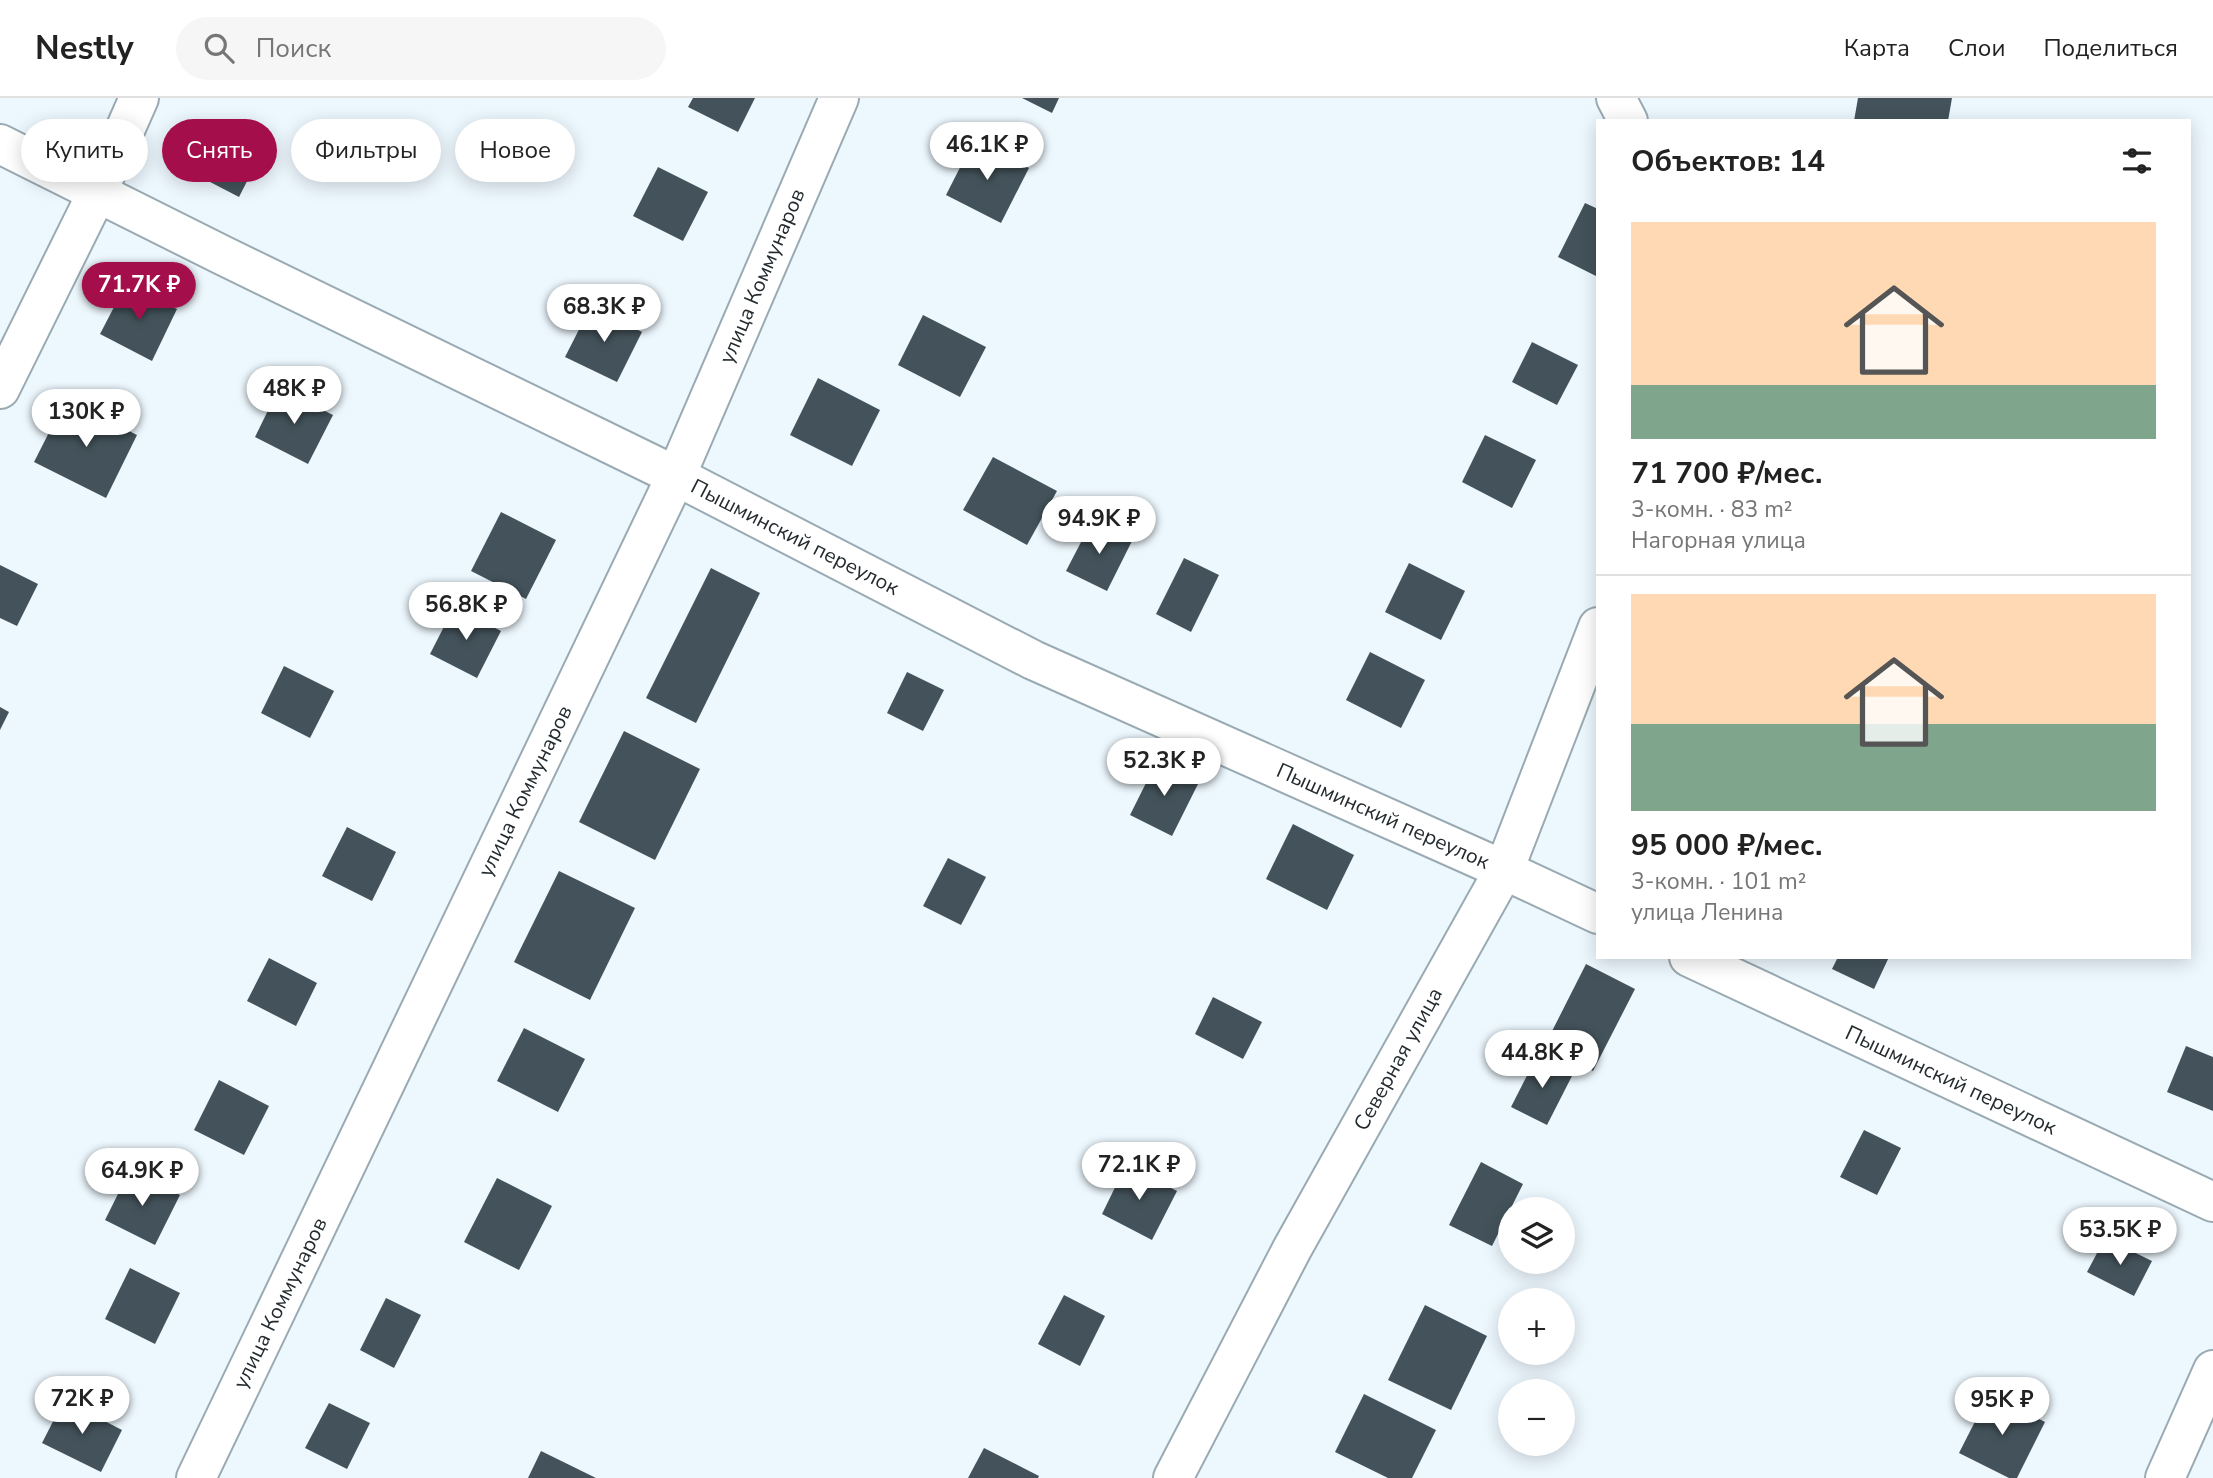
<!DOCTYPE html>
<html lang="ru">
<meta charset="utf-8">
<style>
:root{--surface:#fff;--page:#f6f6f6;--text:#222;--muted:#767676;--line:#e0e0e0;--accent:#a40f4b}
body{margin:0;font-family:"Nunito Sans",sans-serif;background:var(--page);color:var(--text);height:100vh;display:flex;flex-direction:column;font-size:26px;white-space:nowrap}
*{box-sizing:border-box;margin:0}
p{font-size:23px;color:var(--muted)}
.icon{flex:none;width:38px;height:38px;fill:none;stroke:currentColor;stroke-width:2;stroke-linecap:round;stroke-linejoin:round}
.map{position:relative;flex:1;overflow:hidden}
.drawer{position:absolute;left:1596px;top:21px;width:595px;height:840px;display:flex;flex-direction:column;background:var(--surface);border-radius:0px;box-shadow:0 4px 18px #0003}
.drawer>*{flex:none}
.top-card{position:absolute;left:21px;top:21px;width:665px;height:63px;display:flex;gap:14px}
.fabs{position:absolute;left:1498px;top:1099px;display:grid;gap:14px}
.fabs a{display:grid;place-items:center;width:77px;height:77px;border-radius:50%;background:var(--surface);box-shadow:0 4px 18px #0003;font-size:35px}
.price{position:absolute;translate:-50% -60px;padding:0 16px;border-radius:24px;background:#fff;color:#222;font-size:23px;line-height:46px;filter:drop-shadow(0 2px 4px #0008)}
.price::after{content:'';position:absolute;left:50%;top:42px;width:21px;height:16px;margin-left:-10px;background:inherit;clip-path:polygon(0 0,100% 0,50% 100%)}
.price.current{background:var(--accent);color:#fff}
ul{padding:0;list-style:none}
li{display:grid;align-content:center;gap:14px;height:371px;padding:0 35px}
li+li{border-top:2px solid var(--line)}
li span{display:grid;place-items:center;height:217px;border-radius:0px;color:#555}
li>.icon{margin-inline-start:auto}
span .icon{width:126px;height:126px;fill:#fffc;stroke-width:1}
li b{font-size:30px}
h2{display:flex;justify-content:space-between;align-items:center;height:84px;padding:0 35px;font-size:30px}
.tag{padding:0 24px;border-radius:32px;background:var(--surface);box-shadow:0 4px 18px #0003;font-size:24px;line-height:63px}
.tag.current{background:var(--accent);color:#fff}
header{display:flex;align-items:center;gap:42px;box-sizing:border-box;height:98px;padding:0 35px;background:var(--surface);border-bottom:2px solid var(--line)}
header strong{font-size:33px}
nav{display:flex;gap:38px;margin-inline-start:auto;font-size:24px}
.search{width:490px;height:63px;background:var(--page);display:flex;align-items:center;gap:18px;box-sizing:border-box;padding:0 24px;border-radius:38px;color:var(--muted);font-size:26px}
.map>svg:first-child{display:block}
.building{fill:#44535b}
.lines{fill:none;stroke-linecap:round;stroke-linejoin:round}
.minor-casing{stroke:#99aab3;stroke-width:42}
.minor{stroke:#fff;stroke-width:38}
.labels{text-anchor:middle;stroke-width:7;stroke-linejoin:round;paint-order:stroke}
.street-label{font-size:21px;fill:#242b2e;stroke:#fff}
</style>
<header>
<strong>Nestly</strong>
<div class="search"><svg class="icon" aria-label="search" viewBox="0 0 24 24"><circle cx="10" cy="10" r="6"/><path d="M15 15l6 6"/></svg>Поиск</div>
<nav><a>Карта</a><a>Слои</a><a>Поделиться</a></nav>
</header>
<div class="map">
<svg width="2213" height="1380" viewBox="0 0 2213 1380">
<rect width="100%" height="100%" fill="#edf8fe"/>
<g class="building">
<polygon points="693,0 755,0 738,34 688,9"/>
<polygon points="1022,0 1059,0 1052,15"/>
<polygon points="1858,0 1952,0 1948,23 1854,23"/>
<polygon points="204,33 259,60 239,99 185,71"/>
<polygon points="974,42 1029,70 1001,125 946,97"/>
<polygon points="658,69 708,94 683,143 633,118"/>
<polygon points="1585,105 1598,111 1598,179 1558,159"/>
<polygon points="126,186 177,211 152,263 100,236"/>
<polygon points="591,208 642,234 617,284 565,259"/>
<polygon points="923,217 986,249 960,299 898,267"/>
<polygon points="1532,244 1578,267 1557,307 1512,284"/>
<polygon points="818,280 880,312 852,368 790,337"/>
<polygon points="279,290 333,317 308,366 255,339"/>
<polygon points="66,301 137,337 106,400 34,364"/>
<polygon points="1485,337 1536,362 1512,410 1462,384"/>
<polygon points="993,359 1057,393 1027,447 963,412"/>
<polygon points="501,414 556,442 526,501 471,473"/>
<polygon points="1092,423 1132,443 1107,493 1066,473"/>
<polygon points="1184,460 1219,477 1191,534 1156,516"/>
<polygon points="1409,465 1465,493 1441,542 1385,514"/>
<polygon points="0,467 38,486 17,528 0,520"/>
<polygon points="711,470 760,495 696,625 646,600"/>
<polygon points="454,509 501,533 477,580 430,556"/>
<polygon points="1370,554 1425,582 1401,630 1346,602"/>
<polygon points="284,568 334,593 310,640 261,615"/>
<polygon points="907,574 944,592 923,633 887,615"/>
<polygon points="0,609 9,614 0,632"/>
<polygon points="624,633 700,671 655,762 579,724"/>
<polygon points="1157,663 1199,684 1172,738 1130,717"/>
<polygon points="1293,726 1354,757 1327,812 1266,781"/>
<polygon points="347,729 396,754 372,803 322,778"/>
<polygon points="948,760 986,779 961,827 923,808"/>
<polygon points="559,773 635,810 590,902 514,864"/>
<polygon points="1838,859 1889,859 1874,891 1832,871"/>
<polygon points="269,860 317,885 296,928 247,903"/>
<polygon points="1586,866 1635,891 1593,973 1544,949"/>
<polygon points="1213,899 1262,924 1243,961 1195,936"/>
<polygon points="524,930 585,961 558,1014 497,983"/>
<polygon points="2186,948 2213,959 2213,1013 2167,994"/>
<polygon points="1537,958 1573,976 1547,1027 1511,1009"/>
<polygon points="219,982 269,1008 244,1057 194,1032"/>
<polygon points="1864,1032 1901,1050 1877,1097 1840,1079"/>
<polygon points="1481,1064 1523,1086 1492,1148 1449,1127"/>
<polygon points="1126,1067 1177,1093 1152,1142 1102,1116"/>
<polygon points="130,1072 180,1097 155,1147 105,1122"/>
<polygon points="497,1080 552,1108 519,1172 464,1144"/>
<polygon points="2105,1140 2152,1163 2134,1198 2087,1174"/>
<polygon points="130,1170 180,1195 155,1246 105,1221"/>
<polygon points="1064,1197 1105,1218 1080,1268 1038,1246"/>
<polygon points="386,1200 421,1217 394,1270 360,1252"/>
<polygon points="1425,1207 1487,1238 1451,1312 1388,1282"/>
<polygon points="1364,1296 1436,1332 1412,1380 1388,1380 1335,1354"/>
<polygon points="1989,1296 2045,1324 2017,1380 2009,1380 1959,1355"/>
<polygon points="64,1302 122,1332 101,1374 42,1345"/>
<polygon points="329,1305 370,1325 347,1371 305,1350"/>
<polygon points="984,1350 1039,1378 1038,1380 968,1380"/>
<polygon points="541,1353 596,1380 528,1380"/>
</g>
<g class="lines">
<defs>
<g id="minor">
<polyline points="1616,0 1628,23"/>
<polyline points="0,46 222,157 676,378 1033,562 1504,772 1598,816"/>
<polyline points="0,291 98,93 139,0"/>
<polyline points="1689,859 2213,1104"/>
<polyline points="196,1380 676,378 839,0"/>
<polyline points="1173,1380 1292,1151 1504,772 1598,529"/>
<polyline points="2165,1380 2213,1272"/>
</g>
</defs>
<use href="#minor" class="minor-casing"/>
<use href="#minor" class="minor"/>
</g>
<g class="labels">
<g class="street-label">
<text transform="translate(762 178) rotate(-67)" y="7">улица Коммунаров</text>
<text transform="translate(795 439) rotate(27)" y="7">Пышминский переулок</text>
<text transform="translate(525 693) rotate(-64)" y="7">улица Коммунаров</text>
<text transform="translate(1383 718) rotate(24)" y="7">Пышминский переулок</text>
<text transform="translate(1398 961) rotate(-61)" y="7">Северная улица</text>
<text transform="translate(1951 982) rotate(25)" y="7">Пышминский переулок</text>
<text transform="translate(280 1205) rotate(-64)" y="7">улица Коммунаров</text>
</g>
</g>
</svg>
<div class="fabs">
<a><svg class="icon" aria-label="layers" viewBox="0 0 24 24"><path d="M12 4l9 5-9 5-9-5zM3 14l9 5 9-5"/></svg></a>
<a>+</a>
<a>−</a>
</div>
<b class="price" style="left:987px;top:84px">46.1K ₽</b>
<b class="price current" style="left:139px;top:224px">71.7K ₽</b>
<b class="price" style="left:604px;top:246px">68.3K ₽</b>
<b class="price" style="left:294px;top:328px">48K ₽</b>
<b class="price" style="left:86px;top:351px">130K ₽</b>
<b class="price" style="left:1099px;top:458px">94.9K ₽</b>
<b class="price" style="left:466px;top:544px">56.8K ₽</b>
<b class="price" style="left:1164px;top:700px">52.3K ₽</b>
<b class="price" style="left:1542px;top:992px">44.8K ₽</b>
<b class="price" style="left:1139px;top:1104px">72.1K ₽</b>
<b class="price" style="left:142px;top:1110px">64.9K ₽</b>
<b class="price" style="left:2120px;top:1169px">53.5K ₽</b>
<b class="price" style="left:82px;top:1338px">72K ₽</b>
<b class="price" style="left:2002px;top:1339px">95K ₽</b>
<div class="top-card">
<a class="tag">Купить</a>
<a class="tag current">Снять</a>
<a class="tag">Фильтры</a>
<a class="tag">Новое</a>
</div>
<section class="drawer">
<h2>Объектов: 14<svg class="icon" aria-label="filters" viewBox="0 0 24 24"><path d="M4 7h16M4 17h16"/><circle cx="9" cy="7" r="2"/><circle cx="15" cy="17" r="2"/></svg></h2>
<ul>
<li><span style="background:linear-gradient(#ffd9b3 75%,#7fa58c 0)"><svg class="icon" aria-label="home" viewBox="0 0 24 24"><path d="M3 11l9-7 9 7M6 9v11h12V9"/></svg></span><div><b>71 700 ₽/мес.</b><p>3-комн. · 83 m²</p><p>Нагорная улица</p></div></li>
<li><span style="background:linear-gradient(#ffd9b3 60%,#7fa58c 0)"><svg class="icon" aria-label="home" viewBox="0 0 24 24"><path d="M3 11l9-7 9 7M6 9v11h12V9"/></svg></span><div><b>95 000 ₽/мес.</b><p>3-комн. · 101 m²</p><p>улица Ленина</p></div></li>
</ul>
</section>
</div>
